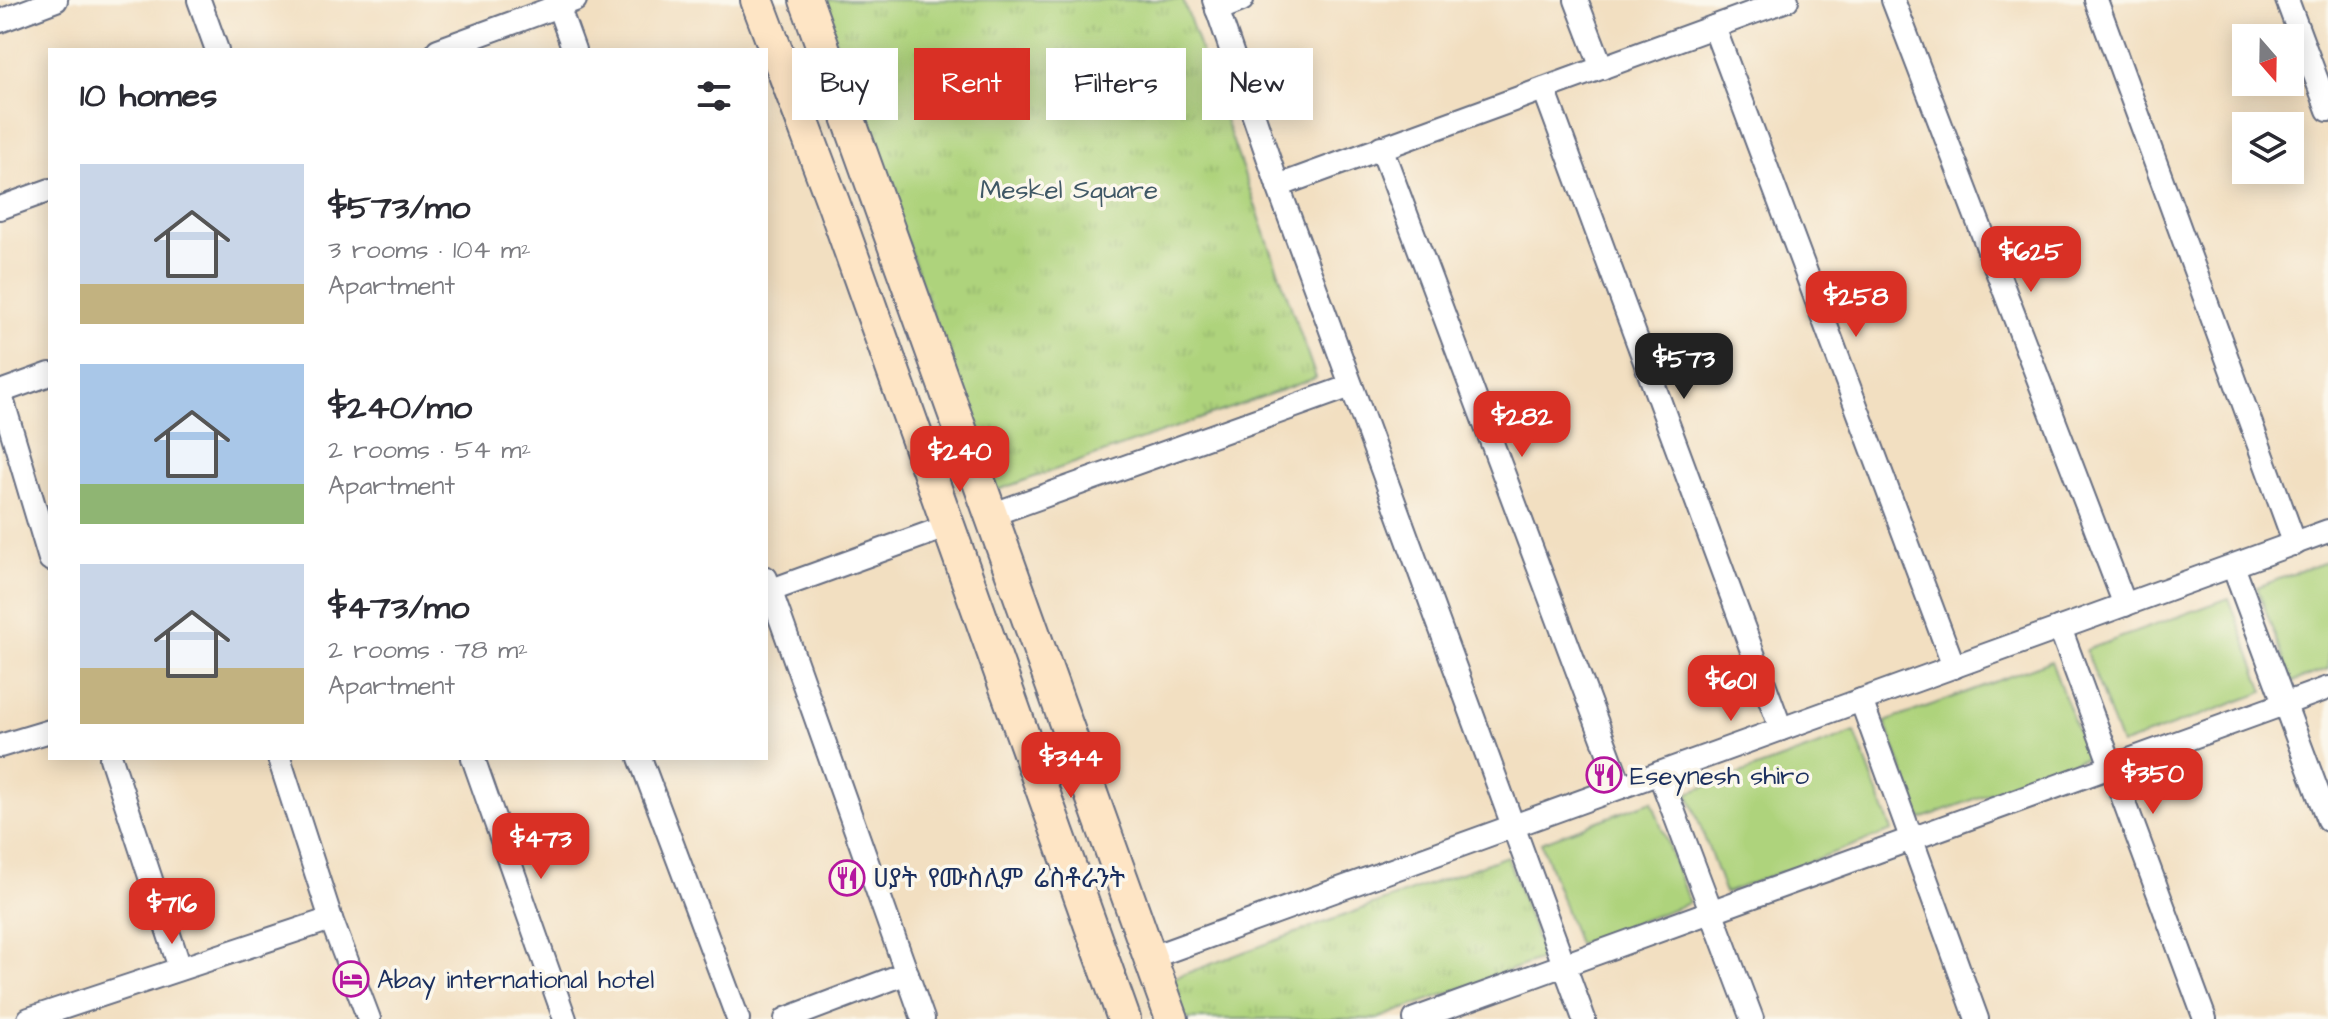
<!DOCTYPE html>
<meta charset="utf-8">
<style>
:root{--surface:#fff;--page:#f2f2f3;--text:#2b2b33;--muted:#7c7c81;--accent:#d93025}
body{margin:0;font-family:"Architects Daughter","Noto Sans Ethiopic",sans-serif;background:var(--page);color:var(--text);height:100vh;display:flex;flex-direction:column;font-size:30px;white-space:nowrap}
*{box-sizing:border-box;margin:0}
p{font-size:26px;color:var(--muted)}
.icon{flex:none;width:44px;height:44px;fill:none;stroke:currentColor;stroke-width:2;stroke-linecap:round;stroke-linejoin:round}
.map{position:relative;flex:1;overflow:hidden}
.side{position:absolute;left:48px;top:48px;width:720px;height:712px;display:flex;flex-direction:column;background:var(--surface);border-radius:0px;box-shadow:0 4px 20px #0003}
.side>*{flex:none}
.top-card{position:absolute;left:792px;top:48px;width:760px;height:72px;display:flex;gap:16px}
.needle{width:52px;rotate:160deg}
.buttons{position:absolute;left:2232px;top:24px;display:grid;gap:16px}
.buttons a{display:grid;place-items:center;width:72px;height:72px;border-radius:0px;background:var(--surface);box-shadow:0 4px 20px #0003;font-size:40px}
.price{position:absolute;translate:-50% -68px;padding:0 18px;border-radius:16px;background:var(--accent);color:#fff;font-size:26px;line-height:52px;filter:drop-shadow(0 2px 4px #0008)}
.price::after{content:'';position:absolute;left:50%;top:48px;width:24px;height:18px;margin-left:-12px;background:inherit;clip-path:polygon(0 0,100% 0,50% 100%)}
.price.on{background:#222;color:#fff}
ul{padding:0;list-style:none}
li{display:flex;align-items:center;gap:24px;height:200px;padding:0 32px}
li span{display:grid;place-items:center;flex:none;width:224px;height:160px;border-radius:0px;color:#555}
li>.icon{margin-inline-start:auto}
span .icon{width:96px;height:96px;fill:#fffc;stroke-width:1}
li b{font-size:34px}
h2{display:flex;justify-content:space-between;align-items:center;height:96px;padding:0 32px;font-size:34px}
.chip{padding:0 28px;border-radius:0px;background:var(--surface);box-shadow:0 4px 20px #0003;font-size:28px;line-height:72px}
.chip.on{background:var(--accent);color:#fff}
.map>svg:first-child{display:block}
.grass{fill:#aed37c;stroke:#64816d;stroke-width:2}
.park{fill:url(#park-tufts);stroke:#64816d;stroke-width:2}
.lines{fill:none;stroke-linecap:round;stroke-linejoin:round}
.street-casing{stroke:#666d81;stroke-width:26}
.secondary-casing{stroke:#666d81;stroke-width:36}
.street{stroke:#fff;stroke-width:22}
.secondary{stroke:#fee5c5;stroke-width:32}
.labels{text-anchor:middle;stroke-width:7;stroke-linejoin:round;paint-order:stroke}
.park-label{font-size:26px;fill:#405866;stroke:#fbf7ec}
.poi-label{font-size:26px;fill:#1b2f5e;stroke:#fbf7ec;text-anchor:start}
</style>
<div class="map">
<svg width="2328" height="1019" viewBox="0 0 2328 1019">
<defs>
<pattern id="park-tufts" width="24" height="20" patternUnits="userSpaceOnUse" patternTransform="scale(2)"><rect width="24" height="20" fill="#aed37c"/><path d="M3 7l-1-3M5 7V3M7 7l1-3M15 17l-1-3M17 17v-4M19 17l1-3" fill="none" stroke="#95b56e"/></pattern>
</defs>
<rect width="100%" height="100%" fill="#fbf7ec"/>
<filter id="ink" filterUnits="userSpaceOnUse"><feTurbulence type="fractalNoise" baseFrequency=".0125" numOctaves="2"/><feDisplacementMap in="SourceGraphic" scale="16" xChannelSelector="R" yChannelSelector="G"/><feConvolveMatrix kernelMatrix="1 2 1 2 8 2 1 2 1" color-interpolation-filters="sRGB"/></filter>
<filter id="wash" filterUnits="userSpaceOnUse"><feTurbulence type="fractalNoise" baseFrequency=".006" numOctaves="4" result="noise"/><feDisplacementMap in="SourceGraphic" scale="32" xChannelSelector="R" yChannelSelector="G"/><feGaussianBlur stdDeviation="1.8" result="paint"/><feColorMatrix in="noise" values="0 0 0 0 0 0 0 0 0 0 0 0 0 0 0 0 0 1.4 0 .05"/><feComposite in="paint" operator="in"/></filter>
<g filter="url(#wash)">
<rect width="100%" height="100%" fill="#f2dfc1"/>
<g class="grass">
<polygon points="2328,561 2328,669 2292,682 2257,587"/>
<polygon points="2229,598 2264,692 2121,745 2086,650"/>
<polygon points="2051,661 2087,757 1921,819 1885,722"/>
<polygon points="1855,732 1892,831 1725,893 1688,793"/>
<polygon points="1652,801 1689,903 1578,944 1541,842"/>
</g>
<g class="park">
<polygon points="821,0 1183,0 1316,378 995,491"/>
<polygon points="1507,856 1544,958 1377,1019 1176,1019 1162,982"/>
</g>
</g>
<g filter="url(#ink)">
<g class="lines">
<defs>
<g id="street">
<polyline points="199,0 217,50"/>
<polyline points="556,0 574,50"/>
<polyline points="1214,0 1278,186 1584,1019"/>
<polyline points="1576,0 1602,68"/>
<polyline points="1893,0 2125,605"/>
<polyline points="2096,0 2295,544"/>
<polyline points="2287,0 2328,110"/>
<polyline points="1217,10 1242,0"/>
<polyline points="0,21 56,0"/>
<polyline points="1714,27 1954,667"/>
<polyline points="438,50 575,0"/>
<polyline points="1544,89 1781,729"/>
<polyline points="1381,147 1621,787"/>
<polyline points="1278,186 1787,0"/>
<polyline points="0,208 50,190"/>
<polyline points="0,392 50,559"/>
<polyline points="0,392 50,374"/>
<polyline points="988,516 1351,386"/>
<polyline points="2233,566 2328,820"/>
<polyline points="766,578 923,1019"/>
<polyline points="766,592 946,527"/>
<polyline points="2060,628 2205,1019"/>
<polyline points="1861,700 1977,1019"/>
<polyline points="0,746 50,731"/>
<polyline points="111,758 180,968"/>
<polyline points="279,758 331,919 369,1019"/>
<polyline points="473,758 565,1019"/>
<polyline points="640,758 738,1019"/>
<polyline points="1659,773 1752,1019"/>
<polyline points="1149,958 2328,531"/>
<polyline points="29,1019 331,919"/>
<polyline points="786,1019 907,973"/>
<polyline points="1415,1019 2328,688"/>
</g>
<g id="secondary">
<polyline points="757,0 834,205 1124,1019"/>
<polyline points="806,0 1172,1019"/>
</g>
</defs>
<use href="#street" class="street-casing"/>
<use href="#secondary" class="secondary-casing"/>
<use href="#street" class="street"/>
<use href="#secondary" class="secondary"/>
</g>
</g>
<defs>
<symbol id="restaurant-ring" viewBox="-11 -11 22 22"><circle r="9.5" fill="#fbf7ec" stroke="#b5179e" stroke-width="1.5"/><path d="M-5-6h1v4h1v-4h1v4h1v-4h1v5L-1.5 .5V6h-2V.5L-5-1ZM5-6V6H3V1.5H1.5Q1.5-4 5-6Z" fill="#b5179e"/></symbol>
<symbol id="hotel-ring" viewBox="-11 -11 22 22"><circle r="9.5" fill="#fbf7ec" stroke="#b5179e" stroke-width="1.5"/><path d="M-6-4.5h1.5V1H6V5H4.5V3h-9V5H-6ZM-4 0a1.8 1.8 0 1 1 3.6 0ZM.5 0V-2.5h3Q6-2.5 6 0Z" fill="#b5179e"/></symbol>
</defs>
<g fill-rule="evenodd">
<use href="#restaurant-ring" x="1584" y="755" width="40" height="40"/>
<use href="#restaurant-ring" x="827" y="858" width="40" height="40"/>
<use href="#hotel-ring" x="331" y="959" width="40" height="40"/>
</g>
<g class="labels">
<g class="park-label">
<text x="1069" y="198">Meskel Square</text>
</g>
<g class="poi-label">
<text x="1630" y="784">Eseynesh shiro</text>
<text x="873" y="887">ሀያት የሙስሊም ሬስቶራንት</text>
<text x="377" y="988">Abay international hotel</text>
</g>
</g>
</svg>
<div class="buttons">
<a><svg class="needle" viewBox="-14 -14 28 28"><path d="M0-13l5 13h-10z" fill="#e53935"/><path d="M0 13l5-13h-10z" fill="#7c7c81"/></svg></a>
<a><svg class="icon" aria-label="layers" viewBox="0 0 24 24"><path d="M12 4l9 5-9 5-9-5zM3 14l9 5 9-5"/></svg></a>
</div>
<b class="price" style="left:2031px;top:294px">$625</b>
<b class="price" style="left:1856px;top:339px">$258</b>
<b class="price on" style="left:1684px;top:401px">$573</b>
<b class="price" style="left:1522px;top:459px">$282</b>
<b class="price" style="left:960px;top:494px">$240</b>
<b class="price" style="left:1731px;top:723px">$601</b>
<b class="price" style="left:1071px;top:800px">$344</b>
<b class="price" style="left:2153px;top:816px">$350</b>
<b class="price" style="left:541px;top:881px">$473</b>
<b class="price" style="left:172px;top:946px">$716</b>
<div class="top-card">
<a class="chip">Buy</a>
<a class="chip on">Rent</a>
<a class="chip">Filters</a>
<a class="chip">New</a>
</div>
<section class="side">
<h2>10 homes<svg class="icon" aria-label="filters" viewBox="0 0 24 24"><path d="M4 7h16M4 17h16"/><circle cx="9" cy="7" r="2"/><circle cx="15" cy="17" r="2"/></svg></h2>
<ul>
<li><span style="background:linear-gradient(#c9d6e8 75%,#c2b280 0)"><svg class="icon" aria-label="home" viewBox="0 0 24 24"><path d="M3 11l9-7 9 7M6 9v11h12V9"/></svg></span><div><b>$573/mo</b><p>3 rooms · 104 m²</p><p>Apartment</p></div></li>
<li><span style="background:linear-gradient(#a9c7e8 75%,#8fb573 0)"><svg class="icon" aria-label="home" viewBox="0 0 24 24"><path d="M3 11l9-7 9 7M6 9v11h12V9"/></svg></span><div><b>$240/mo</b><p>2 rooms · 54 m²</p><p>Apartment</p></div></li>
<li><span style="background:linear-gradient(#c9d6e8 65%,#c2b280 0)"><svg class="icon" aria-label="home" viewBox="0 0 24 24"><path d="M3 11l9-7 9 7M6 9v11h12V9"/></svg></span><div><b>$473/mo</b><p>2 rooms · 78 m²</p><p>Apartment</p></div></li>
</ul>
</section>
</div>
